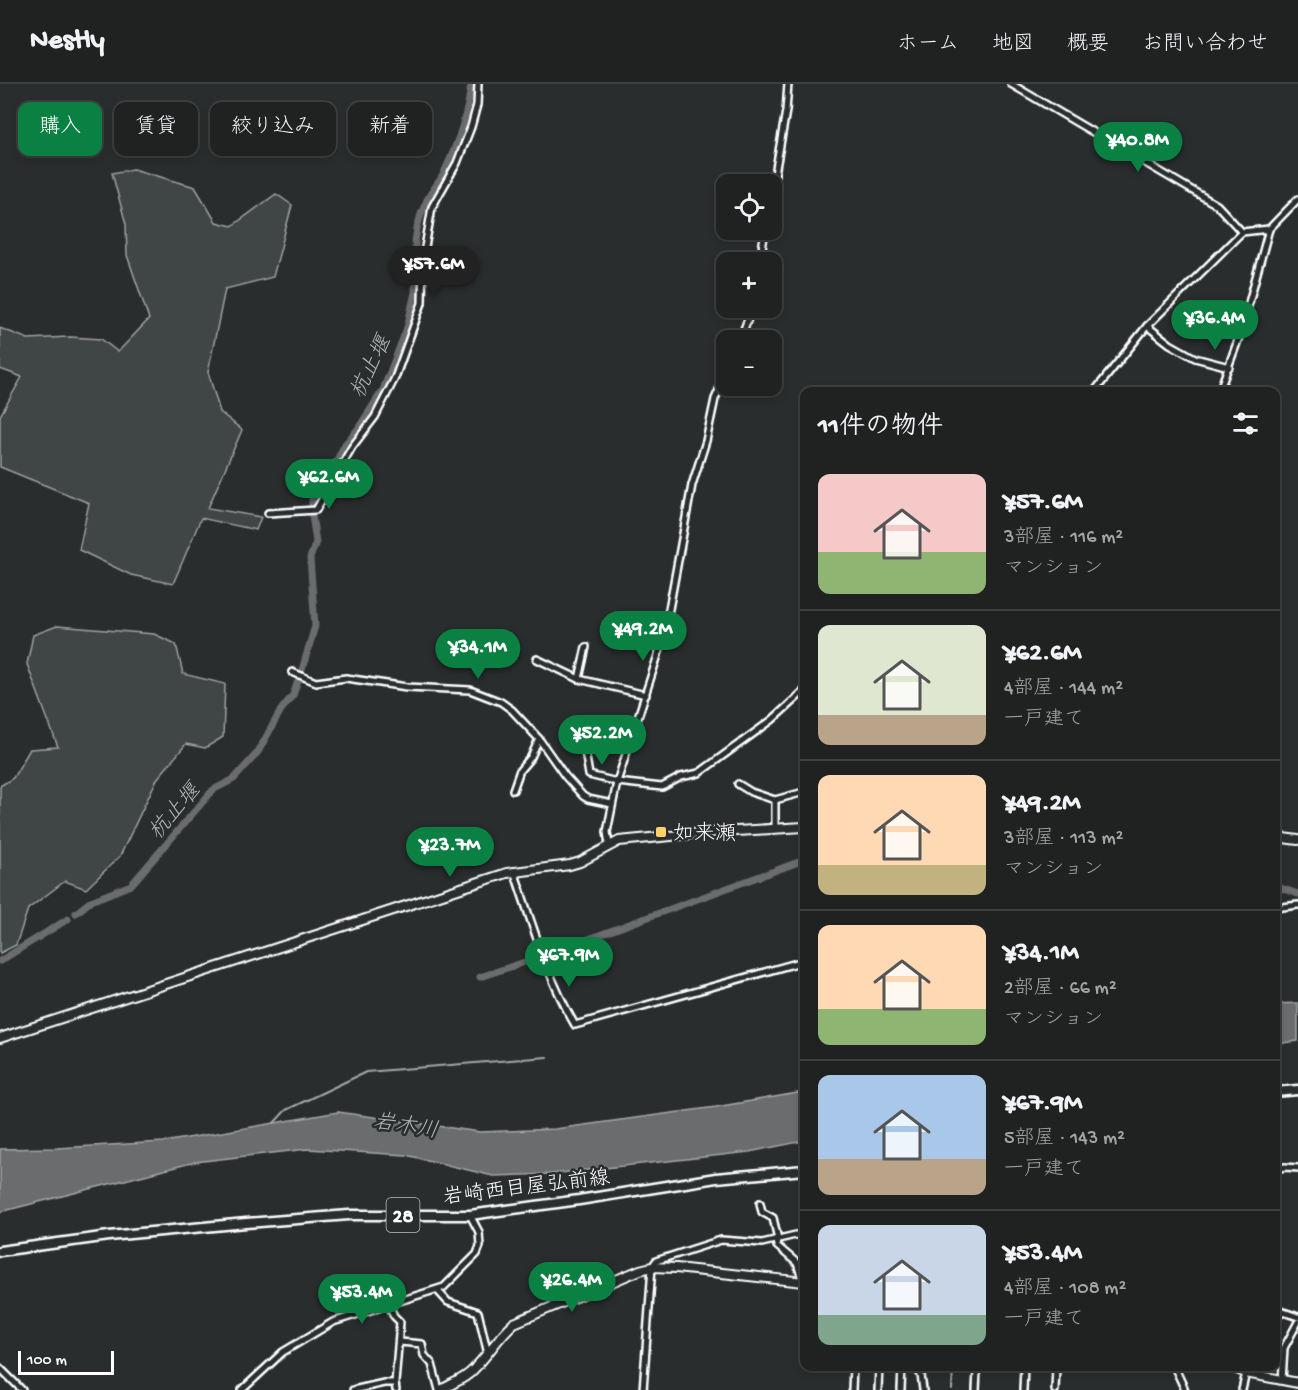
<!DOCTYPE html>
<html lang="ja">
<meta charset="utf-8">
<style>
:root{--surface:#202222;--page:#282a2a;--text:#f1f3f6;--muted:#a2a4a5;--line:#3d3f40;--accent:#0b8043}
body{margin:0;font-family:"Gochi Hand","Klee One",sans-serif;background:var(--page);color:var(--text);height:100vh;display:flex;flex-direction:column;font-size:22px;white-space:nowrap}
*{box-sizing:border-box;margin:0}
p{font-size:20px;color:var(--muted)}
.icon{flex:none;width:33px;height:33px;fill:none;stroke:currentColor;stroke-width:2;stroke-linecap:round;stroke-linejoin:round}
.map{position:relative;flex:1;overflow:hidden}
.drawer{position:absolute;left:800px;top:303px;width:480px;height:984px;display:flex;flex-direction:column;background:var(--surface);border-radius:12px;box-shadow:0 3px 9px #0003,0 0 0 2px var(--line)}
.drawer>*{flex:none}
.top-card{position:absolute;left:18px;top:18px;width:570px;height:54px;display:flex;gap:12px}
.buttons{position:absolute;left:716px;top:90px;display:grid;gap:12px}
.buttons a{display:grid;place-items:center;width:66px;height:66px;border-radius:12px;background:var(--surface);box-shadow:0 3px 9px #0003,0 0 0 2px var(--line);font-size:30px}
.scale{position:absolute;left:18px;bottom:15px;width:96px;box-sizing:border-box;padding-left:6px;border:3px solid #fff;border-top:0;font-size:16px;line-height:21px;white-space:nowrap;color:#fff;-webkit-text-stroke:4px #2a2d2e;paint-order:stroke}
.price{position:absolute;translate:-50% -51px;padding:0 14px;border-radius:21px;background:var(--accent);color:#fff;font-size:20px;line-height:39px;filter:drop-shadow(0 2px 3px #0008)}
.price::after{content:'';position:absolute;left:50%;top:36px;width:18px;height:14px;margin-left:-9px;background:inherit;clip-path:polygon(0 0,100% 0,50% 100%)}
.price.selected{background:#222;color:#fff}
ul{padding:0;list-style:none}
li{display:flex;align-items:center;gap:18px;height:150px;padding:0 18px}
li+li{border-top:2px solid var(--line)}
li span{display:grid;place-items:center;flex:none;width:168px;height:120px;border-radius:12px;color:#555}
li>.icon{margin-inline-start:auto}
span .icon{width:72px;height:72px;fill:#fffc;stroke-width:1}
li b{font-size:26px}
h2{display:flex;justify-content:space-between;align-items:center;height:72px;padding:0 18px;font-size:26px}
.chip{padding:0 21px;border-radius:12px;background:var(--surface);box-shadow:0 3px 9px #0003,0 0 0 2px var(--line);font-size:21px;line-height:54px}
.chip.selected{background:var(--accent);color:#fff}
header{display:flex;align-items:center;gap:36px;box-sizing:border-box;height:84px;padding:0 30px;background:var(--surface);border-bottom:2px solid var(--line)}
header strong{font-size:28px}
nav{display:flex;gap:33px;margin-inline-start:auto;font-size:21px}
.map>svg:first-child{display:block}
.green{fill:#414445;stroke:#a0a2a2;stroke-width:1.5}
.water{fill:#6a6c6d;stroke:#a6a7a7;stroke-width:1.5}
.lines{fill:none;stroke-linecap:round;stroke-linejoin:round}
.stream{stroke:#a6a7a7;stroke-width:2}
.canal{stroke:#6a6c6d;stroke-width:7}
.street-casing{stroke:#fff;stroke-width:10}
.secondary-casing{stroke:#fff;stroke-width:12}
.primary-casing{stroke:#fff;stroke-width:13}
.street{stroke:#2a2d2e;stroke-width:5}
.secondary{stroke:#2a2d2e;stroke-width:8}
.primary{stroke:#2a2d2e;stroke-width:8}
.poi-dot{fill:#ffd166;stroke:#2a2d2e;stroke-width:2}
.labels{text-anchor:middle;stroke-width:5;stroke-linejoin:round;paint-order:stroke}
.shield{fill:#2a2d2e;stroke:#bfc0c0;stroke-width:1.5}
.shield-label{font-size:20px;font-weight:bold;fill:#fff}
.poi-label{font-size:21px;fill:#fff;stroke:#2a2d2e;text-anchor:start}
.street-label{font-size:21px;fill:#fff;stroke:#2a2d2e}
.water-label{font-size:22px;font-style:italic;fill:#b4b6b6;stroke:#2a2d2e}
</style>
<header>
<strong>Nestly</strong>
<nav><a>ホーム</a><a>地図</a><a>概要</a><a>お問い合わせ</a></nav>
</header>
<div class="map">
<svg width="1298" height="1306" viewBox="0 0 1298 1306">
<rect width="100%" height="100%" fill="#2a2d2e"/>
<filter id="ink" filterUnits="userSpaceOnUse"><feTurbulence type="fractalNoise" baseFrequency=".0167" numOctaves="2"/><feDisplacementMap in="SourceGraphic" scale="12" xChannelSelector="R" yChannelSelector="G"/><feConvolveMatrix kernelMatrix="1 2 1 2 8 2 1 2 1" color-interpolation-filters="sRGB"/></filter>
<g filter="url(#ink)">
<g class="green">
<polygon points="133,85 195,103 216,138 232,142 276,110 292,121 273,193 225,205 208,288 220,328 242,346 208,424 261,433 256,446 201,434 173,500 131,491 79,466 89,419 0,383 0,332 22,293 0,285 0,244 28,255 70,253 101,255 118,268 149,235 127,171 126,140 112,89"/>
<polygon points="57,542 154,550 176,560 183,590 225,600 223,653 205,664 186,660 157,695 120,772 86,805 65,797 28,825 16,861 0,869 0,702 13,694 30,665 58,663 27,580 33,551"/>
</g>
<g class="water">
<polygon points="1298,919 1298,957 1275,960 1275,920"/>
<polygon points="804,1008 804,1057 749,1068 551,1090 493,1092 406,1071 307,1065 195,1078 0,1128 0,1065 57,1064 164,1058 338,1028 480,1048 555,1045 716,1023"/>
</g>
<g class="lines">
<g class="stream">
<polyline points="274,1039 286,1026 366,988 547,973"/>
<polyline points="952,1306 953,1282"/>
</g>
<g class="canal">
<path d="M415,170C414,151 418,134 427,116C431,107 439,99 444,89C457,61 468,31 471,0"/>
<polyline points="312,421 312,408 337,376 345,360 358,345 383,306 407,244 415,208 416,179"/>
<polyline points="302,586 315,542 310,474 316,458 312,431"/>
<polyline points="1275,802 1298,810"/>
<polyline points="76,829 91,817 131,801 213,706 234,695 258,668 281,626 293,611 298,597"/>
<polyline points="0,877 68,835"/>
<polyline points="480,893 534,875 804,776"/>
</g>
<defs>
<g id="street">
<polyline points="1011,0 1217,121 1242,148 1269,145"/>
<polyline points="771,113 786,27 788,0"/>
<polyline points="760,178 765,146"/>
<polyline points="1147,242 1170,260 1195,274 1229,283"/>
<polyline points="740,256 752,224"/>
<polyline points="1094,308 1147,242 1242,148"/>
<polyline points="1219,308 1241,248 1269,145 1298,115"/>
<polyline points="1275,338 1276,338"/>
<polyline points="268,429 316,426 352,363 375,333 395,294 422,219 423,175 432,123 457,79 471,43 477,21 478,0"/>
<polyline points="537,575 579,595 646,611"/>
<polyline points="292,588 316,598 346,594 407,603 470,606 501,618 512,626 539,655 565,692 583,712 588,715 612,720"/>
<polyline points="579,595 586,563"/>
<polyline points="585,667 589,691 617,698 662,703 681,693 699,689 772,636 804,607"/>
<polyline points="738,700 751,708 775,716 804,708"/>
<polyline points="513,706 520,686 531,673 539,655"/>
<polyline points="775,716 775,745"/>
<polyline points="609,760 607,748 617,698 659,568 669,525 692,401 706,357 715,315 726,290"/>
<path d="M514,787C532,839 547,893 575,941L804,877"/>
<polyline points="1275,824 1298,821"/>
<polyline points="1275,1085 1285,1083 1298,1084"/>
<polyline points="760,1119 762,1128 773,1134 778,1155"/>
<polyline points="776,1155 777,1162 797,1179 803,1198"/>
<polyline points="437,1206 448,1218 478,1228 488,1270"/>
<polyline points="389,1221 394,1232 400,1238 395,1299"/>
<polyline points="1275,1225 1298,1233"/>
<polyline points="400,1258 422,1260 424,1271 432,1280 439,1306"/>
<polyline points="915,1282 921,1291 923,1306"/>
<polyline points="1174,1282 1185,1306"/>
<polyline points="0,1284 22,1306"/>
<polyline points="1282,1297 1284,1264 1298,1238"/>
<polyline points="242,1306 283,1268 333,1238 444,1203 477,1170 480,1162 479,1148 470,1131"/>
<polyline points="353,1306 384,1299 395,1299 396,1306"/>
<polyline points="643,1306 652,1183 656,1177 721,1156 762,1159 804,1149"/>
<polyline points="852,1306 853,1282"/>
<polyline points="878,1306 879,1282"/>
<polyline points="901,1306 902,1282"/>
<polyline points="976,1306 977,1287 979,1282"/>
<polyline points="1023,1306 1024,1282"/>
<polyline points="1055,1306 1056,1282"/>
<polyline points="1242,1306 1246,1289"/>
</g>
<g id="secondary">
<polyline points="1275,753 1298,756"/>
<polyline points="0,954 507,789 570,781 580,778 619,757 702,749 804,743"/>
<polyline points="1230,1282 1246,1289 1298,1299"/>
<path d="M441,1306C451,1300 465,1295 473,1286C488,1271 498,1253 514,1239L640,1186L652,1183L676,1184L804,1198"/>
</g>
<g id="primary">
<polyline points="1275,1008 1298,1006"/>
<polyline points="0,1167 109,1152 246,1139 349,1131 470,1131 579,1116 716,1094 804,1086"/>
</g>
</defs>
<use href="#street" class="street-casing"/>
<use href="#secondary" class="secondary-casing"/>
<use href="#primary" class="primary-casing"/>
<use href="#street" class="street"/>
<use href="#secondary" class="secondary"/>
<use href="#primary" class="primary"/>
</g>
</g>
<rect class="poi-dot" x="655" y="742" width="12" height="12" rx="3"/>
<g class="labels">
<rect class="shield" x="386.5" y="1114" width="33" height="34" rx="4.5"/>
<g class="shield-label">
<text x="403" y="1138">28</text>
</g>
<g class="poi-label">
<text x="673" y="755">如来瀬</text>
</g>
<g class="street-label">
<text transform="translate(526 1102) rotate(-7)" y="7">岩崎西目屋弘前線</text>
</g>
<g class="water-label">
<text transform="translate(369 282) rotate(-64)" y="8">杭止堰</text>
<text transform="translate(173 726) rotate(-49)" y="8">杭止堰</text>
<text transform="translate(406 1040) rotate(9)" y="8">岩木川</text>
</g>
</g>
</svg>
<div class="buttons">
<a><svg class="icon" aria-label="locate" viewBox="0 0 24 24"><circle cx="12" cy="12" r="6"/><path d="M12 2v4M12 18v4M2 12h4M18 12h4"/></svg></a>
<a>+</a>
<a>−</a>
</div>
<div class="scale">100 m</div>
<b class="price" style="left:1138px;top:89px">¥40.8M</b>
<b class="price selected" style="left:434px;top:213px">¥57.6M</b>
<b class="price" style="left:1215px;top:267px">¥36.4M</b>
<b class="price" style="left:329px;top:426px">¥62.6M</b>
<b class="price" style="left:643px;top:578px">¥49.2M</b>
<b class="price" style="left:478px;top:596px">¥34.1M</b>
<b class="price" style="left:602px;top:682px">¥52.2M</b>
<b class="price" style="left:450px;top:794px">¥23.7M</b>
<b class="price" style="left:569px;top:904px">¥67.9M</b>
<b class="price" style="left:572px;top:1229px">¥26.4M</b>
<b class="price" style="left:362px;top:1241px">¥53.4M</b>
<div class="top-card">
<a class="chip selected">購入</a>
<a class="chip">賃貸</a>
<a class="chip">絞り込み</a>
<a class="chip">新着</a>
</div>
<section class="drawer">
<h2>11件の物件<svg class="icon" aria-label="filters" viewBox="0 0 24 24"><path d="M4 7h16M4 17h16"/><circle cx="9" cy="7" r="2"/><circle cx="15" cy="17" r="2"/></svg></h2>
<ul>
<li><span style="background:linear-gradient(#f6c9c9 65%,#8fb573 0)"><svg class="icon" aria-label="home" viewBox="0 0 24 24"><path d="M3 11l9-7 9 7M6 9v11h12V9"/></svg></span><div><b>¥57.6M</b><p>3部屋 · 116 m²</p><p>マンション</p></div></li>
<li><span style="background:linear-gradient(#dfe7d0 75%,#b9a48a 0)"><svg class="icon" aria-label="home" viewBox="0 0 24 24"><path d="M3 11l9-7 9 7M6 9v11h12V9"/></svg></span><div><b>¥62.6M</b><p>4部屋 · 144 m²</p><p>一戸建て</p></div></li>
<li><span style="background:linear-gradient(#ffd9b3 75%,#c2b280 0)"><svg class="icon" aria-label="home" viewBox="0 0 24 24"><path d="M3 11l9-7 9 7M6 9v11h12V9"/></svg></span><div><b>¥49.2M</b><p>3部屋 · 113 m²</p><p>マンション</p></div></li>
<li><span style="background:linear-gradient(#ffd9b3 70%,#8fb573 0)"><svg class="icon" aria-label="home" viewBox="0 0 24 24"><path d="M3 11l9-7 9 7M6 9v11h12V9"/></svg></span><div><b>¥34.1M</b><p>2部屋 · 66 m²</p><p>マンション</p></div></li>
<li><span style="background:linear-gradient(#a9c7e8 70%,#b9a48a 0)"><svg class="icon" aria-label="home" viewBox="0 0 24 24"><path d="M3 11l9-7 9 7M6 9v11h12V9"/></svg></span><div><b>¥67.9M</b><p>5部屋 · 143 m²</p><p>一戸建て</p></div></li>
<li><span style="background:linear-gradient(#c9d6e8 75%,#7fa58c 0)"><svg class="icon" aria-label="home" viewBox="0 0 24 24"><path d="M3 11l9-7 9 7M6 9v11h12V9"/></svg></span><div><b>¥53.4M</b><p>4部屋 · 108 m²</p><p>一戸建て</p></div></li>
</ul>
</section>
</div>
